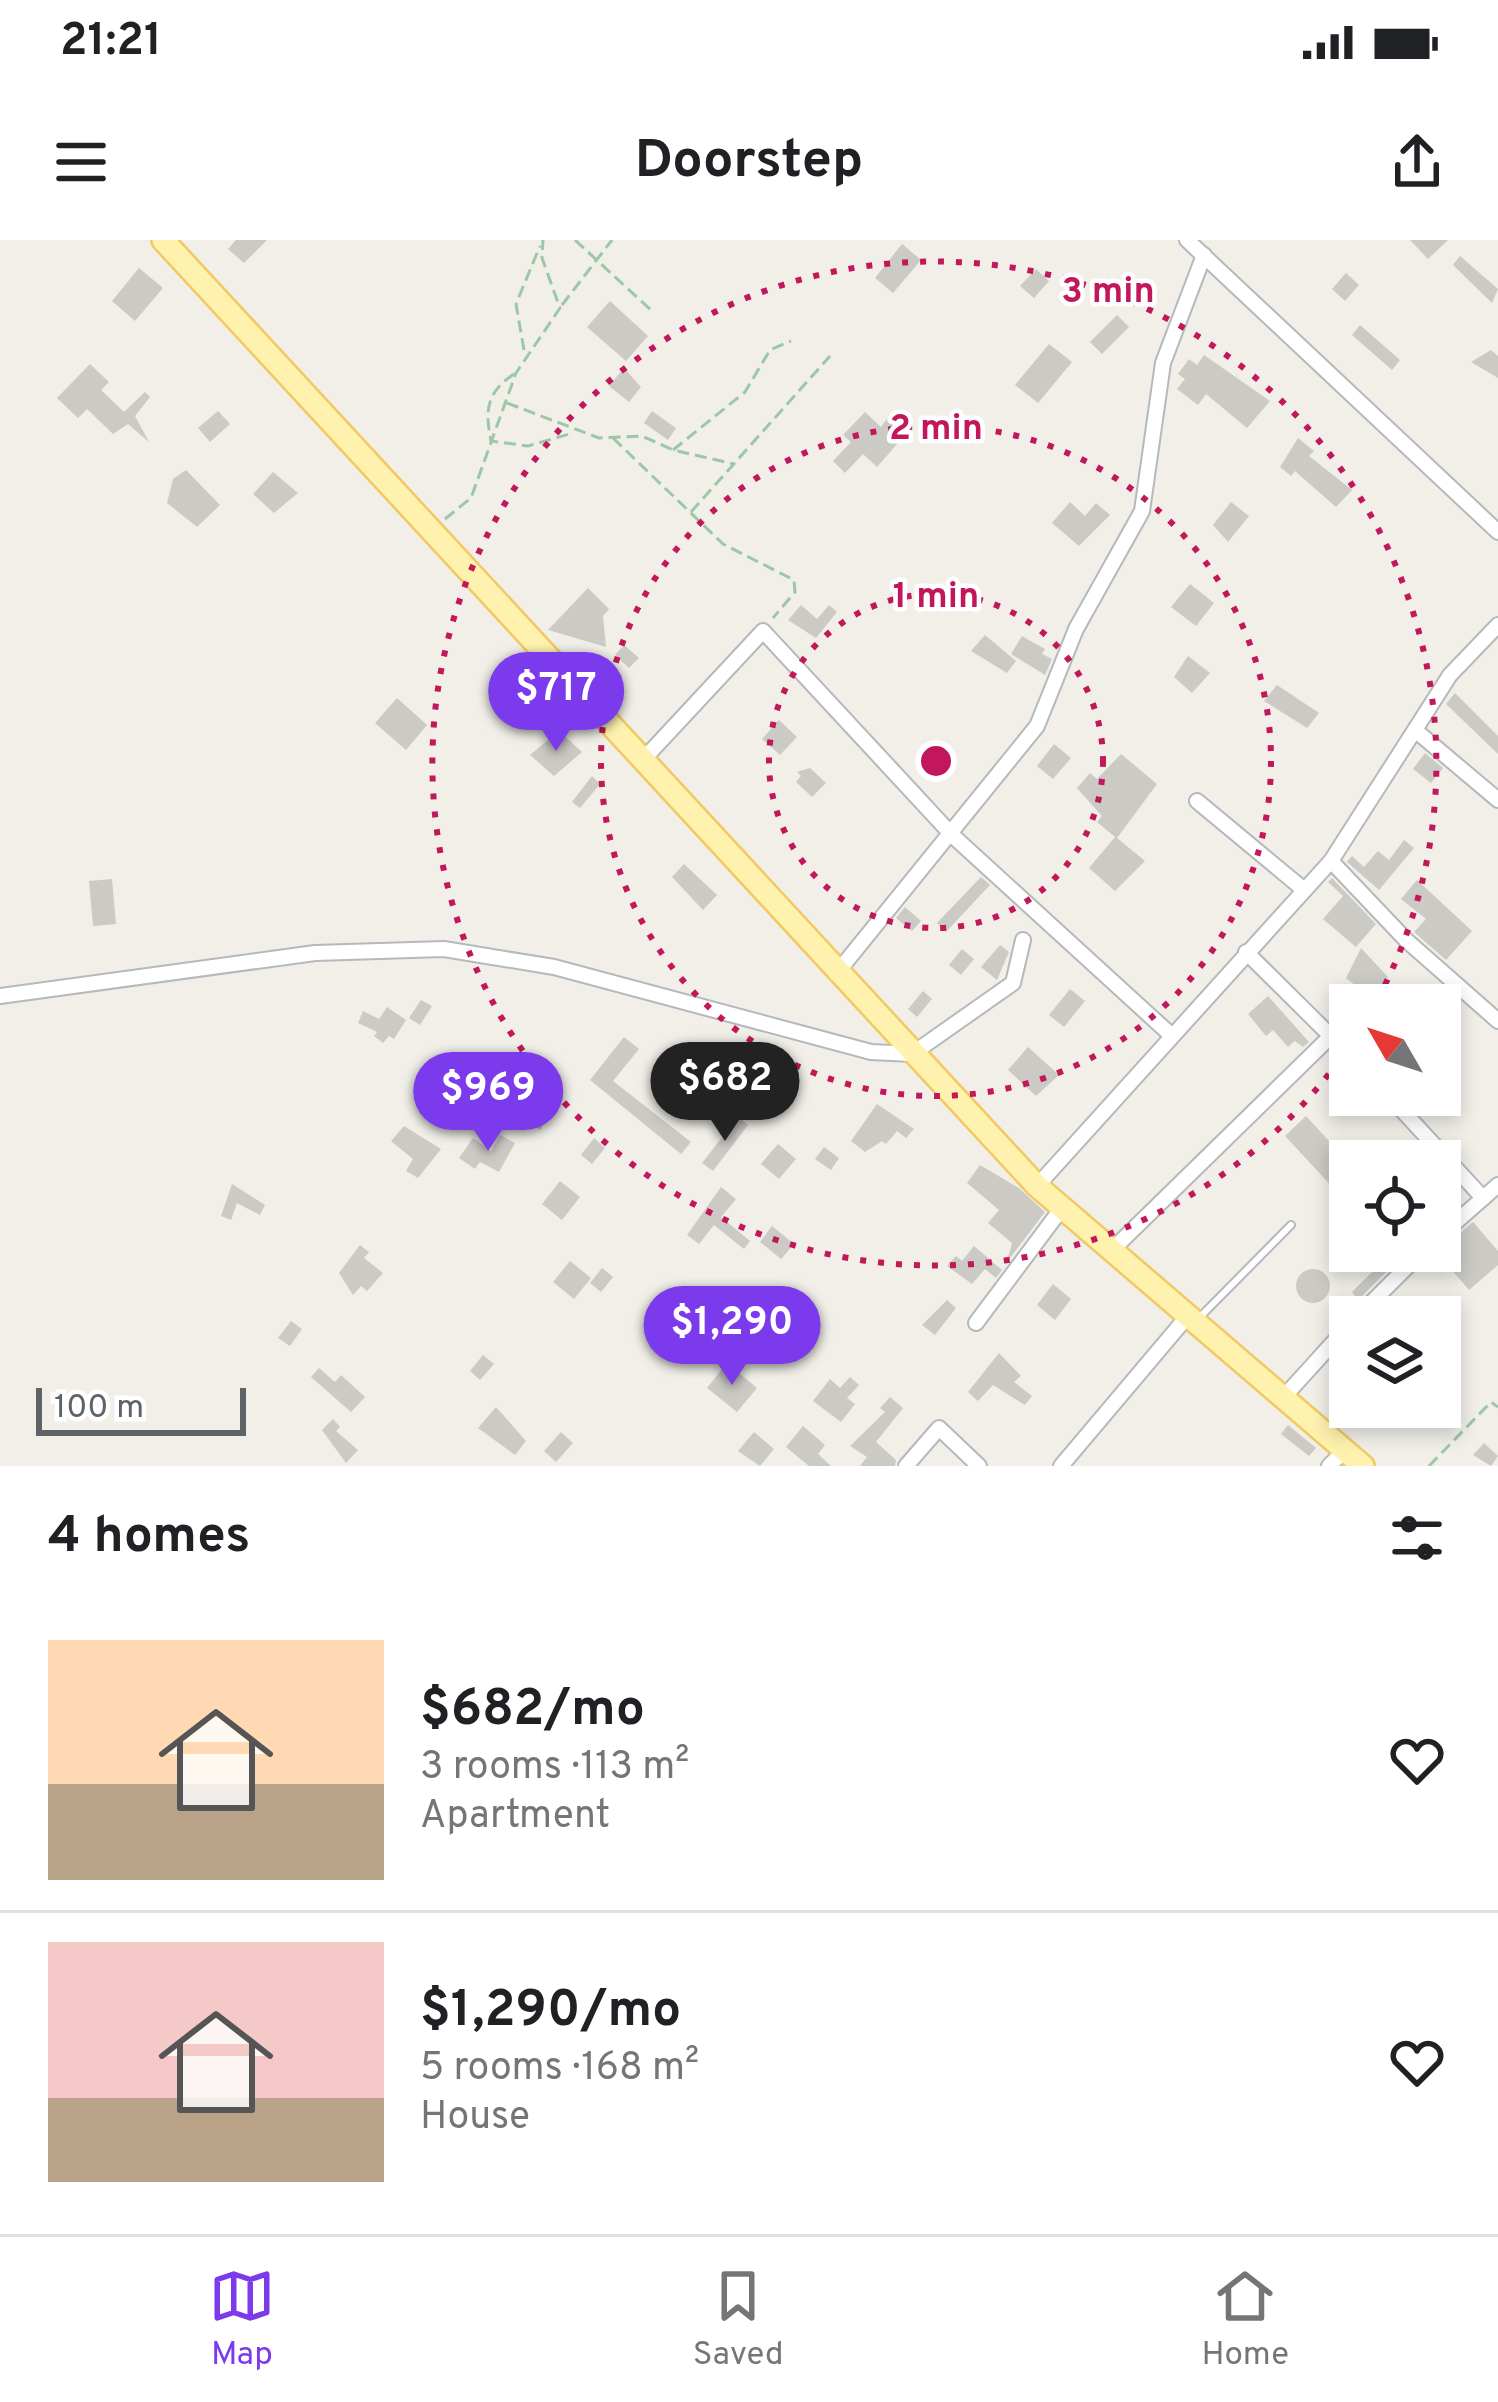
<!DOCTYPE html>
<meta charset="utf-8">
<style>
:root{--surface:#fff;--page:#f2f2f2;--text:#202124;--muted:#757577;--line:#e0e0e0;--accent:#7c3aed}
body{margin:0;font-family:Overpass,sans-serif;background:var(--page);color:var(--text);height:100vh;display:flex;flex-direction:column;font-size:45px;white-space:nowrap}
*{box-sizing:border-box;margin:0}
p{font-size:39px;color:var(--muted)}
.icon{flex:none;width:66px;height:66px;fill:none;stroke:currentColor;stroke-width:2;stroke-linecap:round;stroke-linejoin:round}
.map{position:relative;height:1226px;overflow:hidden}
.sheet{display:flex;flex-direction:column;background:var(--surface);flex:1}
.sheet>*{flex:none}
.needle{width:78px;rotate:309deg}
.controls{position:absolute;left:1329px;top:744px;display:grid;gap:24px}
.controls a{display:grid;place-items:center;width:132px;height:132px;border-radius:0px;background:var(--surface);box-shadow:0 6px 18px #0003;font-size:60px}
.scale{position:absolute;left:36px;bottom:30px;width:210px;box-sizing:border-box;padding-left:12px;border:6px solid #5f6368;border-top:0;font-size:33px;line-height:42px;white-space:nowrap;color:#5f6368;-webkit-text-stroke:9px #fff;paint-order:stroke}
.price{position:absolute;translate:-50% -102px;padding:0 27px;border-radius:42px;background:var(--accent);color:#fff;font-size:39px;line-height:78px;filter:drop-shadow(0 3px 6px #0008)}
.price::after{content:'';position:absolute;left:50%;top:72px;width:36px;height:27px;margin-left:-18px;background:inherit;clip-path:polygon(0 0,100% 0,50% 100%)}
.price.current{background:#222;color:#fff}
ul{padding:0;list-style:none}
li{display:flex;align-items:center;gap:36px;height:300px;padding:0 48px}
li+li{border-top:3px solid var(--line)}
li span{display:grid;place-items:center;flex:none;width:336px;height:240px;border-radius:0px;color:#555}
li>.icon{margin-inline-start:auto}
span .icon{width:144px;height:144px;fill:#fffc;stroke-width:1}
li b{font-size:51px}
h2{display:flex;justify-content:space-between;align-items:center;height:144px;padding:0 48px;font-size:51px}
.status{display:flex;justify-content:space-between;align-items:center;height:84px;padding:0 60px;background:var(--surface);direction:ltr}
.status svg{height:33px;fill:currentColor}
header{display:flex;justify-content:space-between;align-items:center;height:156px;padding:0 48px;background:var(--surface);font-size:54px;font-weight:700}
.menu{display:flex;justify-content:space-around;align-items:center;height:168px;border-top:3px solid var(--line);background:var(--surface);font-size:33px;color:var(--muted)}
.menu a{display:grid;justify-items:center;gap:6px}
.menu .current{color:var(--accent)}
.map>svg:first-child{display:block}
.building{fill:#cccac5}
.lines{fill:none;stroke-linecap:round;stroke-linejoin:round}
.service-casing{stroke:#b5b8bc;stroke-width:10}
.minor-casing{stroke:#b5b8bc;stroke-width:18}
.primary-casing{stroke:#f2c960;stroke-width:26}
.path{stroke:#9cc7a9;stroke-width:3;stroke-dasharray:12 6;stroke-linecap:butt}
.service{stroke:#fff;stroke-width:6}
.minor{stroke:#fff;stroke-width:14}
.primary{stroke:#fff2af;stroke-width:21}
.ring{fill:none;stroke:#c2185b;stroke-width:6;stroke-dasharray:6 12}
.centre{fill:#c2185b;stroke:#fff;stroke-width:6}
.ring-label{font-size:36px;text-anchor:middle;font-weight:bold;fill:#c2185b;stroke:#fff;stroke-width:9;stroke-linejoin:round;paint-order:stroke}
</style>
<div class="status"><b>21:21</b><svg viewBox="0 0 49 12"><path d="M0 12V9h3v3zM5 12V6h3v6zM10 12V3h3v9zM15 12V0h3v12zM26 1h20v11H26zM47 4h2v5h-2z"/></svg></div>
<header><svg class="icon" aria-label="menu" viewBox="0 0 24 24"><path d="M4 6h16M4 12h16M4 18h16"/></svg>Doorstep<svg class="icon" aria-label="share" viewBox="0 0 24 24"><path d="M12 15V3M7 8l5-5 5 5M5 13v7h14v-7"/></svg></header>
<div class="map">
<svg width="1498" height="1226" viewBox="0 0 1498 1226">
<rect width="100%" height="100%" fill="#f1efe8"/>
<g class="building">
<polygon points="236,0 267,0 244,23 228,9"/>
<polygon points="1410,0 1448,0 1428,19"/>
<polygon points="902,4 921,20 893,53 875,38"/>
<polygon points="1460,16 1498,49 1492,63 1453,25"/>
<polygon points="139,28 163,48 135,81 112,61"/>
<polygon points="1036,29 1049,41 1034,58 1020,46"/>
<polygon points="1346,33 1359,45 1345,61 1332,49"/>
<polygon points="610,61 648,96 626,121 587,87"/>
<polygon points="1117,75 1129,87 1102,114 1090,102"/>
<polygon points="1360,85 1400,120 1392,130 1352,95"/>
<polygon points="1049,104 1072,122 1038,163 1015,145"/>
<polygon points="1491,110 1498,116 1498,138 1471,122"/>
<polygon points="1204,115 1270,161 1247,188 1206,154 1198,165 1177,149 1185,139 1178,134 1189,119 1197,125"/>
<polygon points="90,124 109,142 101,150 124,172 145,152 150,157 135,176 149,202 128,184 113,194 87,169 78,178 57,158"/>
<polygon points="624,128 641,147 629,162 609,146"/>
<polygon points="218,171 230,184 210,202 198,188"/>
<polygon points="652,171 676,188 668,200 644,183"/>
<polygon points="865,172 881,187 891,173 902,182 891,196 898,203 877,227 863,214 845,233 833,221 851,202 843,195"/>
<polygon points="1298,198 1314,211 1309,216 1352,250 1336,267 1295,231 1291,236 1280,227"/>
<polygon points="186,230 220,265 197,287 167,263 173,239"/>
<polygon points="273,232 298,253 274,273 253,254"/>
<polygon points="1070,262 1085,276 1096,263 1110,275 1079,306 1052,283"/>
<polygon points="1231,262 1249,276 1228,302 1213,285"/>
<polygon points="1190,344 1214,363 1196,386 1171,367"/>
<polygon points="588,348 609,369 603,376 606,407 548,390"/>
<polygon points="801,365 817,379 829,365 837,372 816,398 788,380"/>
<polygon points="985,395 1016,421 1007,433 971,411"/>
<polygon points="1022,396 1045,409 1042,414 1052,419 1045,435 1011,414"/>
<polygon points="624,405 639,418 629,428 615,415"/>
<polygon points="1188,416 1210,433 1192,453 1174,437"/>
<polygon points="1277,445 1319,473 1307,488 1264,461"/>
<polygon points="1455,453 1498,496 1498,514 1446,464"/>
<polygon points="397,458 427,485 406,510 375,483"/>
<polygon points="779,480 797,497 780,515 762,499"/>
<polygon points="559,491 582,512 554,536 530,515"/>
<polygon points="1054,504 1071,518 1053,539 1037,526"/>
<polygon points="1425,513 1443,528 1431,543 1413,529"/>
<polygon points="1121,514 1157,544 1117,598 1145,621 1115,651 1089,628 1115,597 1097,582 1102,576 1077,548 1090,533 1097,539"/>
<polygon points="810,528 826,543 812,557 796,542 801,536 797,532"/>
<polygon points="592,536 600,544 580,568 572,562"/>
<polygon points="1404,600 1414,608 1379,650 1347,622 1352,616 1364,627 1378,611 1389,620"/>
<polygon points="684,624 717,655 703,670 672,637"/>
<polygon points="981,637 990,645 946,692 937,683"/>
<polygon points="1332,638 1376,684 1356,707 1323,679 1343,656 1328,642"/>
<polygon points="112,639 116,684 93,686 89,641"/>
<polygon points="1417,640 1472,691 1446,720 1414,692 1426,679 1401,659"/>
<polygon points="905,667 921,681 912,691 896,678"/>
<polygon points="1000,705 1009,712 997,740 981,727"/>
<polygon points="1361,708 1388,737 1371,758 1346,738"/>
<polygon points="962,709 974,719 961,735 949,725"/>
<polygon points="1070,749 1085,761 1064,787 1049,775"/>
<polygon points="923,751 932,759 917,777 908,769"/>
<polygon points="1268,756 1309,802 1303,807 1295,801 1288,807 1273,790 1266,796 1248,774"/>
<polygon points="421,760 432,766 420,785 409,778"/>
<polygon points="387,767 406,780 394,799 389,796 383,803 374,796 377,792 358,783 363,771 379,779"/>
<polygon points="624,797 639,809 613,841 691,902 681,914 590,840"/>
<polygon points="1028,807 1059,835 1036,856 1008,830"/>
<polygon points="541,831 552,839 546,848 560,856 540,890 508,870"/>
<polygon points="877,864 914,889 906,898 897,891 886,904 882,901 865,912 851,901"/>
<polygon points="1306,876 1341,914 1350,906 1350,966 1285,896"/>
<polygon points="738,877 748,885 713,931 702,923"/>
<polygon points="404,886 441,909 418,938 406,931 413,919 391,901"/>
<polygon points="500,895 515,903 499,932 480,922 475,929 459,918 473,898 491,911"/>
<polygon points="594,898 605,908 592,924 581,915"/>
<polygon points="778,904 796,919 779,939 761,924"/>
<polygon points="824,907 839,918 831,930 815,919"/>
<polygon points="980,925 1019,948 1045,972 1007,1022 1012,1003 988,983 999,970 967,943"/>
<polygon points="560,941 580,957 562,980 542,964"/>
<polygon points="232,944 265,965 260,975 237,963 231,980 221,976"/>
<polygon points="721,947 736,959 721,977 750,1001 744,1009 714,985 699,1004 687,995"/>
<polygon points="1473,982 1498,1011 1498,1025 1469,1050 1437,1013"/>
<polygon points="772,986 794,1004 781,1019 760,1002"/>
<polygon points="360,1005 369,1012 364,1018 383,1033 367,1051 361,1046 353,1055 339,1033"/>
<polygon points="974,1006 1002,1030 996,1038 985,1029 972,1044 947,1026 956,1016 962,1021"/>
<polygon points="570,1021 591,1038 574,1059 553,1042"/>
<polygon points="1382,1022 1388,1030 1358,1060 1352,1052"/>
<polygon points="602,1028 613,1037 601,1052 590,1043"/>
<circle cx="1313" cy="1046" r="17"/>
<polygon points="1053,1044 1071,1059 1055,1080 1037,1065"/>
<polygon points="947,1060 956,1068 935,1095 922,1085"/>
<polygon points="766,1072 799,1098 791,1107 767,1088 743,1117 735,1111"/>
<polygon points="291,1081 302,1089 290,1106 278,1098"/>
<polygon points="999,1113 1021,1136 1014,1142 1032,1156 1025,1165 993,1145 978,1161 968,1152"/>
<polygon points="483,1115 494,1124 480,1140 470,1131"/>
<polygon points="727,1123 757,1148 737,1172 707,1148"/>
<polygon points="319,1128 335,1142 341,1135 365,1157 351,1172 311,1137"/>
<polygon points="850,1137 859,1145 847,1158 855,1164 841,1182 813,1161 830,1139 840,1148"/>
<polygon points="890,1157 903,1168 876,1202 896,1220 895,1226 860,1226 867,1217 850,1206 885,1172 880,1168"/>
<polygon points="496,1167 526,1201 515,1215 478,1188"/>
<polygon points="333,1179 340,1187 336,1191 358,1210 346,1223 322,1190"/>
<polygon points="1288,1185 1316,1208 1309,1216 1281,1194"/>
<polygon points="803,1186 825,1205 818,1214 831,1226 809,1226 786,1207"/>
<polygon points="561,1192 573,1203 556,1222 544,1211"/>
<polygon points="754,1192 774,1209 760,1226 738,1211"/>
<polygon points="1484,1203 1498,1216 1491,1226 1473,1215"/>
</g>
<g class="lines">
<defs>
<polyline id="service" points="1200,1077 1291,985"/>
<g id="minor">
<polyline points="1187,0 1498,292"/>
<polyline points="1415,490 1498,560"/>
<polyline points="641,522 763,391 953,596 1171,795"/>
<polyline points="1197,561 1303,649"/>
<polyline points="1331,621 1406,700 1498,781"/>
<polyline points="1246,712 1350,815"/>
<polyline points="836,734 1037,486 1076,389 1142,271 1163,123 1204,15"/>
<polyline points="0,756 315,713 444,709 554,727 871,812 912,814 1013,743 1023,700"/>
<polyline points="1388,855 1483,958"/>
<polyline points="1037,946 1331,621 1450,435 1498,385"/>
<polyline points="1440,996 1498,945"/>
<polyline points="1110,1012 1331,796"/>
<polyline points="1357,1077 1423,1011"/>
<polyline points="976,1083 1062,968"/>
<polyline points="1282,1159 1350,1084"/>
<polyline points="906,1226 939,1188 979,1226"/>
<polyline points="1061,1226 1186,1078"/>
<polyline points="1329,1226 1347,1208"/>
</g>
<polyline id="primary" points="163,0 1037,946 1363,1226"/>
</defs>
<use href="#service" class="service-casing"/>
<use href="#minor" class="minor-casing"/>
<use href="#primary" class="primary-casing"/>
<g class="path">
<polyline points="575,0 652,71"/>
<polyline points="562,65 612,0"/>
<polyline points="524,110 516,64 540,6"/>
<path d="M514,134C486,153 485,170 491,201L528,206L573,193"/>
<polyline points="507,163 599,198 642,196 673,210 734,224"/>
<polyline points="613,198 723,304 794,340 795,352 773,378"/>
<polyline points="673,210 745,152 770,110 791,101"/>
<polyline points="691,272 830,116"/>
<polyline points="445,279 471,258 516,133 560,68 542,18 543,0"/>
<polyline points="1429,1226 1491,1162 1498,1167"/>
</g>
<use href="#service" class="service"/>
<use href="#minor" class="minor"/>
<use href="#primary" class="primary"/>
</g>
<g class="ring">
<circle cx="936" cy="521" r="167"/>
<circle cx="936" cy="521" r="335"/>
<path d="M1350 805A502 502 0 1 1 1375 764"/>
</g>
<circle cx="936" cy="521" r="18" class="centre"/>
<g class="ring-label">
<text x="1108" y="62">3 min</text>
<text x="936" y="199">2 min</text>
<text x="936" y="367">1 min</text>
</g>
</svg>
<div class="controls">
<a><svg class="needle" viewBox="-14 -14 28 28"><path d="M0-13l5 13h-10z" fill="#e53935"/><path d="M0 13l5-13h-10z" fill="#757577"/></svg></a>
<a><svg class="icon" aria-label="locate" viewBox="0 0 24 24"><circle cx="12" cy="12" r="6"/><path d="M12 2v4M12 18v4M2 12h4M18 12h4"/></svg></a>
<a><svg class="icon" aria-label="layers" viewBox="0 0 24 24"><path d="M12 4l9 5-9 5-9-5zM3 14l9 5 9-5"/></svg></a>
</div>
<div class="scale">100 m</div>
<b class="price" style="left:556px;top:514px">$717</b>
<b class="price current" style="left:725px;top:904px">$682</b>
<b class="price" style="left:488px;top:914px">$969</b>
<b class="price" style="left:732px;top:1148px">$1,290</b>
</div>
<section class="sheet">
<h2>4 homes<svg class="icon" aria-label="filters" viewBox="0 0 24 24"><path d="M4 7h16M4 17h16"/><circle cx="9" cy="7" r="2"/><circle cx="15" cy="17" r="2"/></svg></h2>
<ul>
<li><span style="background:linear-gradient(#ffd9b3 60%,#b9a48a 0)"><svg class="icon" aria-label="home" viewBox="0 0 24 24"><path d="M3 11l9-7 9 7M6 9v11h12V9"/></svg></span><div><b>$682/mo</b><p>3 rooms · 113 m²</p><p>Apartment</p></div><svg class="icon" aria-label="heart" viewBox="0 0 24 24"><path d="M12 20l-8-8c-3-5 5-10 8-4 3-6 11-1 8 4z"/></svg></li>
<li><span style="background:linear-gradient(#f6c9c9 65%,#b9a48a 0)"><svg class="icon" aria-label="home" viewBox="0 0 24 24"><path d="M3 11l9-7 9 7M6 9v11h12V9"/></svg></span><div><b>$1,290/mo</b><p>5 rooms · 168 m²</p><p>House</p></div><svg class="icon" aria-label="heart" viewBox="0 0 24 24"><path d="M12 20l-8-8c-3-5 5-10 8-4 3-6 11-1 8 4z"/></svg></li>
</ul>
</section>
<nav class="menu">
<a class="current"><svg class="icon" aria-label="map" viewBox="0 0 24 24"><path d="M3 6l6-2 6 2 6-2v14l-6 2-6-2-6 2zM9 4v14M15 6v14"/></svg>Map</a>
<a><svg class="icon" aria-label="saved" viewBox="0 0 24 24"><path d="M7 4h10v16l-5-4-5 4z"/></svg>Saved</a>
<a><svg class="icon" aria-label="home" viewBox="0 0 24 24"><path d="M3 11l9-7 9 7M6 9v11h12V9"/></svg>Home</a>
</nav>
